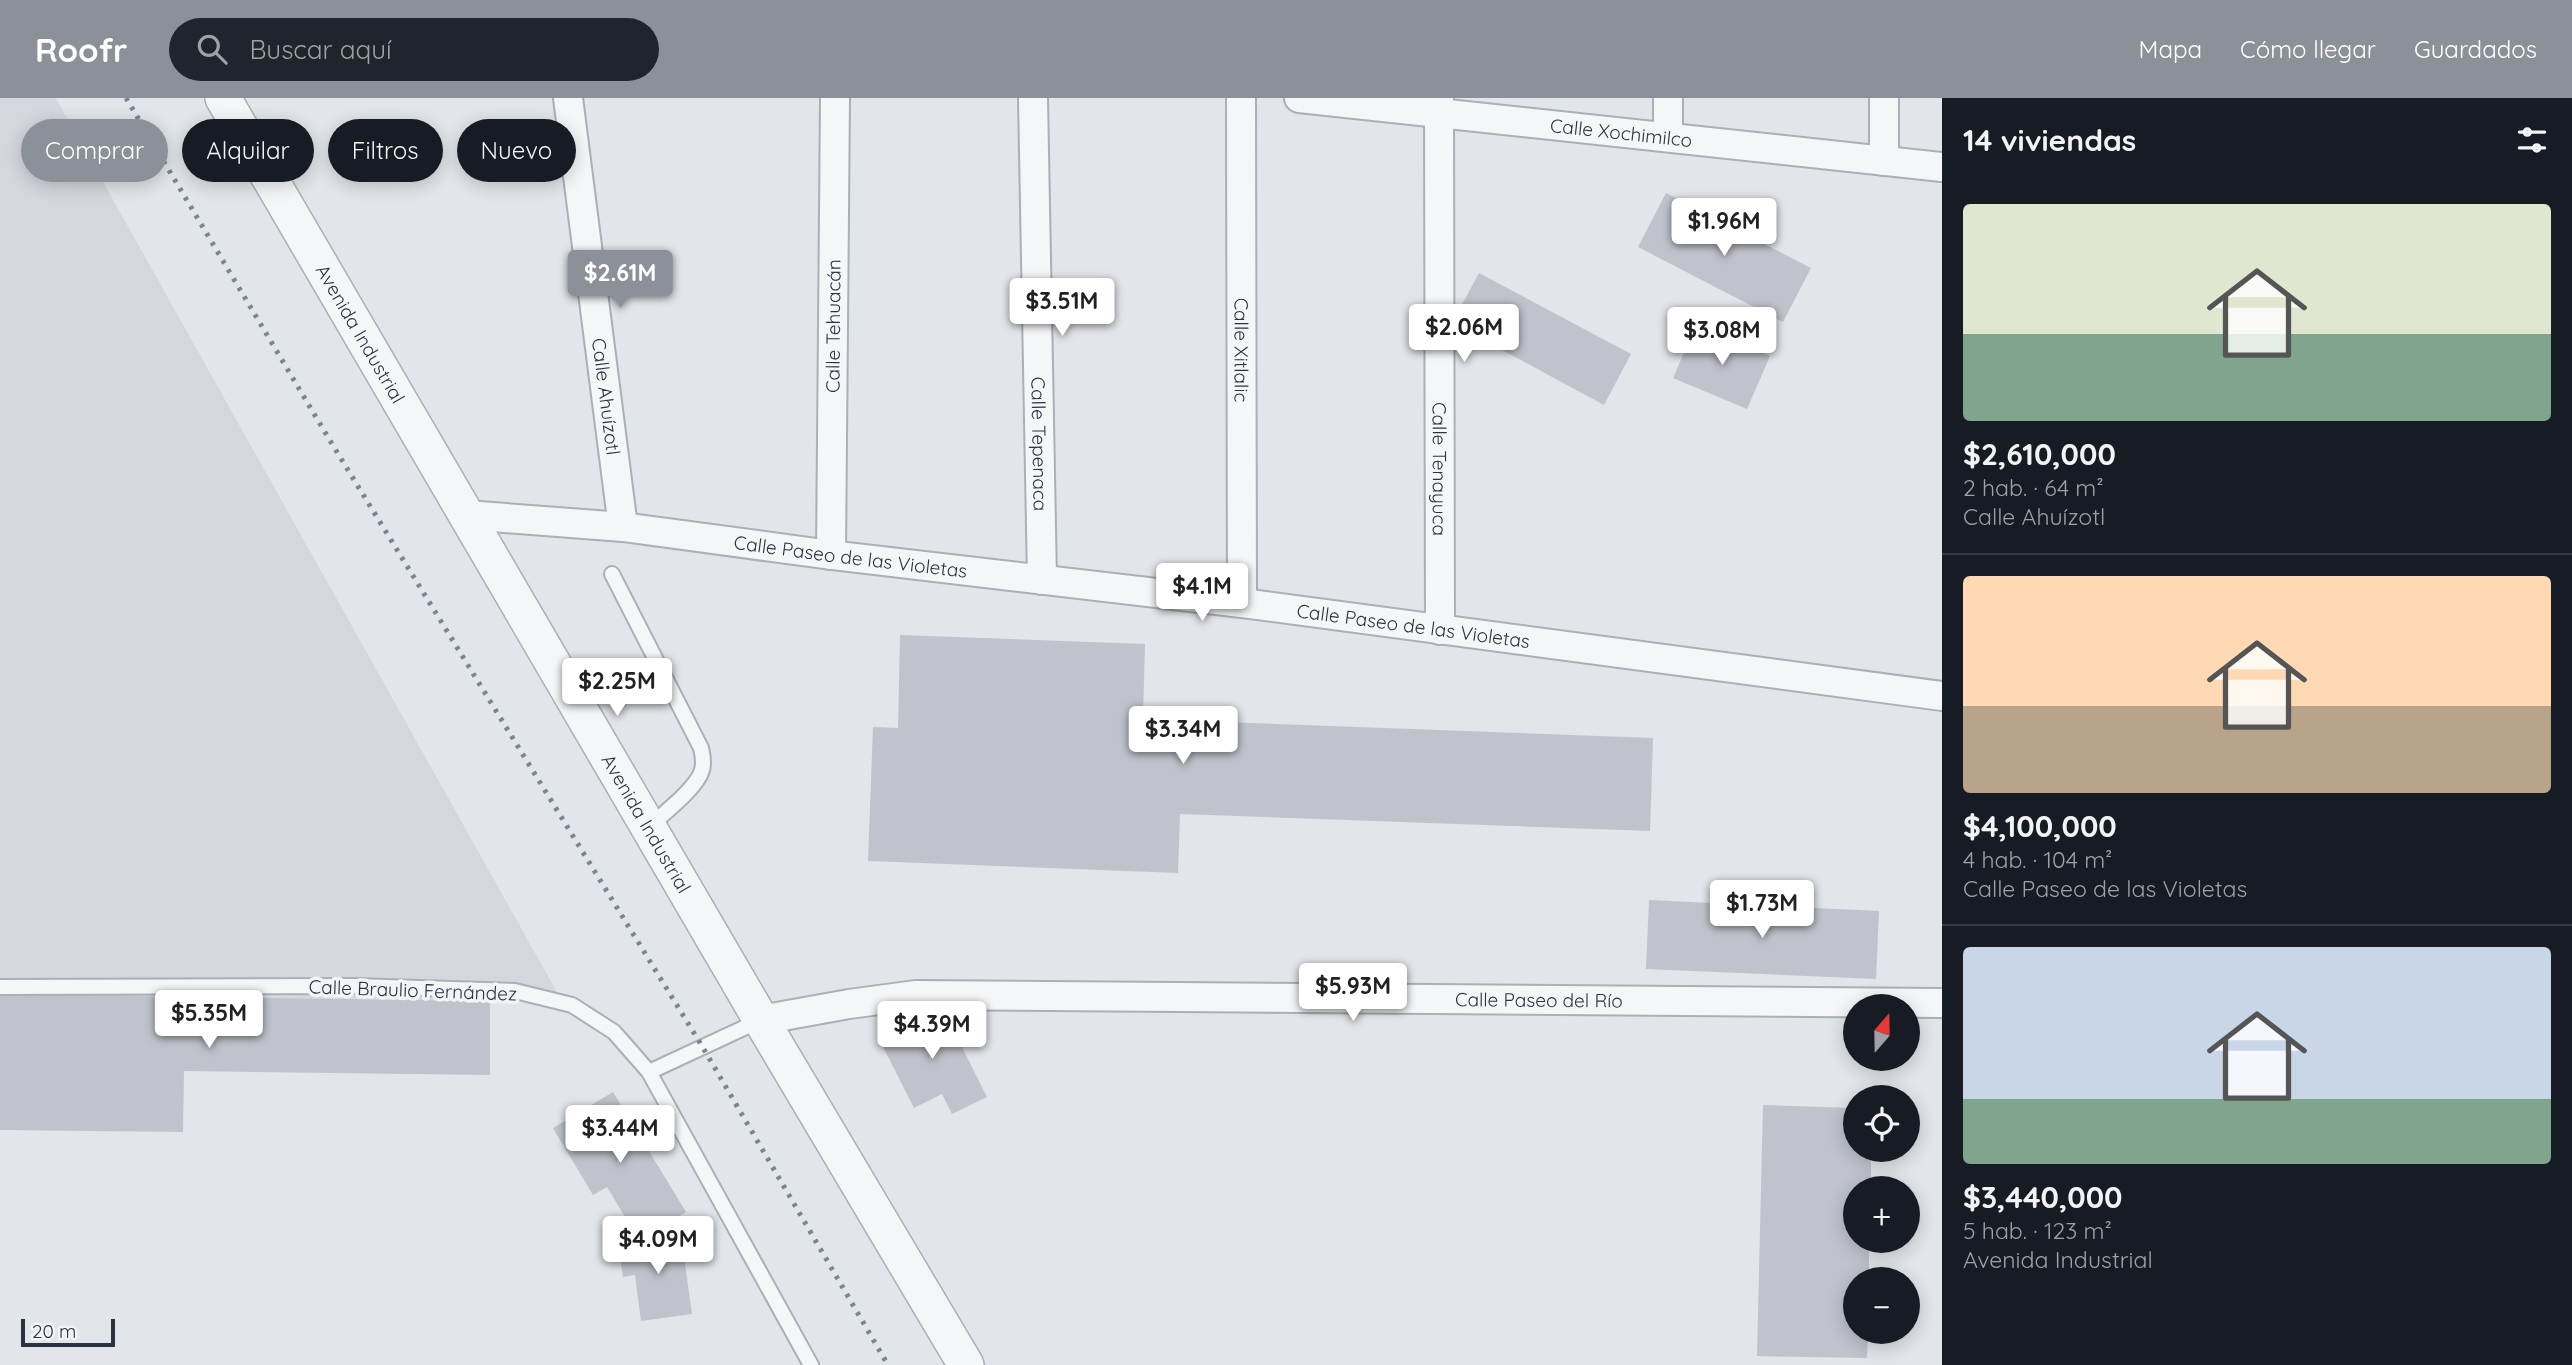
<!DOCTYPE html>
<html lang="es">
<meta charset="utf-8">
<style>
:root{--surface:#171b24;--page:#20242c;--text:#f1f3f6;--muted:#9ea1a6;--line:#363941;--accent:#8c9099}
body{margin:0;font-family:Quicksand,sans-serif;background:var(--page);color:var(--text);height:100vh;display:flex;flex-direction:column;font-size:26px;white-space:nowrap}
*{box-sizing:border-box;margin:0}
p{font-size:23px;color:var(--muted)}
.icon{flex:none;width:38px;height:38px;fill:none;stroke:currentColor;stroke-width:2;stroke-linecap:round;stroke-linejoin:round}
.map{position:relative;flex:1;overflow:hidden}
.side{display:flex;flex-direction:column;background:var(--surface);width:630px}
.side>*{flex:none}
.banner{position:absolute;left:21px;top:21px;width:665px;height:63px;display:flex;gap:14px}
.needle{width:46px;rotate:20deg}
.tools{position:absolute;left:1843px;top:896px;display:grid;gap:14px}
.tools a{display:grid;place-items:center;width:77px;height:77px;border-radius:50%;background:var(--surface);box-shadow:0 4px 18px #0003;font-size:35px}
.scale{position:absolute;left:21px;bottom:18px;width:94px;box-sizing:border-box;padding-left:7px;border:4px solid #2c3240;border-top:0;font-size:19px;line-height:24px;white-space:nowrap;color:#2c3240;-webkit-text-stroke:5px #f2f4f7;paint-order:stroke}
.price{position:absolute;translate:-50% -60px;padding:0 16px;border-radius:7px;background:#fff;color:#222;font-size:23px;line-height:46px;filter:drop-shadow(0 2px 4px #0008)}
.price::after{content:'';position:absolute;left:50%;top:42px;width:21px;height:16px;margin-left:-10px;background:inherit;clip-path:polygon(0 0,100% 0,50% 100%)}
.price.selected{background:var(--accent);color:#fff}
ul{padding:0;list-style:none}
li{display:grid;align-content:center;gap:14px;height:371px;padding:0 21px}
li+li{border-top:2px solid var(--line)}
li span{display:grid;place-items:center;height:217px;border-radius:7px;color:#555}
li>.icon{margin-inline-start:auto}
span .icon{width:126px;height:126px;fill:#fffc;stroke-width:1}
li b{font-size:30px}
h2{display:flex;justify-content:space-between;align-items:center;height:84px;padding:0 21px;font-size:30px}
.tag{padding:0 24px;border-radius:32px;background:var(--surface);box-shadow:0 4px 18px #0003;font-size:24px;line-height:63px}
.tag.selected{background:var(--accent);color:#fff}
header{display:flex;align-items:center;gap:42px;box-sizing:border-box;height:98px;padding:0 35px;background:var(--accent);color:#fff}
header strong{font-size:33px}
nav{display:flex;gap:38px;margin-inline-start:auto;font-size:24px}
.search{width:490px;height:63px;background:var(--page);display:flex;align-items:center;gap:18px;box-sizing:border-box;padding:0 24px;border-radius:38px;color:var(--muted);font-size:26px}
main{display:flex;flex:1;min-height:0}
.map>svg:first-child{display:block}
.built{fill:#d5d7de}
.building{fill:#c0c3cc}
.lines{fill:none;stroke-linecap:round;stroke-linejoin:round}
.service-casing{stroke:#abafb6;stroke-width:18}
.minor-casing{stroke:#abafb6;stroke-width:32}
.tertiary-casing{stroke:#abafb6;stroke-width:38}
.service{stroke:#f5f6f8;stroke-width:14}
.minor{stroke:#f5f6f8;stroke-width:28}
.tertiary{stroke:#f5f6f8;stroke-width:35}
.rail{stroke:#7d8391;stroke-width:5;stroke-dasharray:3.5 7;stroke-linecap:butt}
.labels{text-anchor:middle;stroke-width:7;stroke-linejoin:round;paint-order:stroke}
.street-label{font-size:19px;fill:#2c3240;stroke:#f2f4f7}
</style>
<header>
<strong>Roofr</strong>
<div class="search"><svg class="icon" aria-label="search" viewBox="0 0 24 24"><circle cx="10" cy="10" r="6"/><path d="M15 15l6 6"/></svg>Buscar aquí</div>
<nav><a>Mapa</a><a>Cómo llegar</a><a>Guardados</a></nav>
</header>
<main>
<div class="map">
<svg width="1942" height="1267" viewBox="0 0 1942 1267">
<rect width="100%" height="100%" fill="#e2e5e9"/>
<polygon class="built" points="0,0 56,0 562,903 0,897"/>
<g class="building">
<polygon points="1666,95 1811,170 1783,224 1638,149"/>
<polygon points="1479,175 1631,256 1604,307 1452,225"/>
<polygon points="1696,227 1770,258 1747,311 1673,280"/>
<polygon points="900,537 1145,546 1143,621 1653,640 1650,733 1180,716 1178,775 868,763 873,629 898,630"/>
<polygon points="1649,802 1879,813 1876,881 1646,871"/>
<polygon points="0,896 490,903 490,977 184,973 183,1034 0,1032"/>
<polygon points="940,905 987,999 952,1016 942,996 914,1010 877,937"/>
<polygon points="613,994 686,1114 639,1142 607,1089 593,1097 553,1030"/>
<polygon points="1763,1007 1855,1010 1855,1052 1871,1052 1871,1090 1855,1090 1855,1143 1869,1143 1869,1181 1855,1181 1855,1234 1868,1234 1867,1260 1757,1258"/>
<polygon points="681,1137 692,1216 641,1223 635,1177 623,1179 618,1145"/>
</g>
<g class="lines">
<defs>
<g id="service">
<path d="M612,476L701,650C703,658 704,665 702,672C697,690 664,715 650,728"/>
<polyline points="0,889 353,888 515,893 572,907 614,934 649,974 811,1267"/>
<polyline points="649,974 761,922"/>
</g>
<g id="minor">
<path id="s1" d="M568,0L623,429"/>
<path id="s2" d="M1033,0L1042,482"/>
<path id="s3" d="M1241,0L1242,505"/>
<path id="s4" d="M1299,0L1942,69"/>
<path id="s5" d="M1439,0L1440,532"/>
<polyline points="1668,0 1668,39"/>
<polyline points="1884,0 1884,63"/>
<path id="s6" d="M466,417L623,429L831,457L1242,505L1942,598"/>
<path id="s7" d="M831,457L835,0"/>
<path id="s8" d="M761,922L849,906L916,897L1942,905"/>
</g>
<g id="tertiary">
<path id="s9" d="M223,0L761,922L966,1267"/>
</g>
</defs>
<use href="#service" class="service-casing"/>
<use href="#minor" class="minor-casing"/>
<use href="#tertiary" class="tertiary-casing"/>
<use href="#service" class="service"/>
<use href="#minor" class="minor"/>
<use href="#tertiary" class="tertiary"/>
<polyline class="rail" points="126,0 332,346 702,948 888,1267"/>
</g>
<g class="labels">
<g class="street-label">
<text dy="7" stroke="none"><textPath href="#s4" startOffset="324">Calle Xochimilco</textPath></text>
<text dy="7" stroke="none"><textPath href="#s7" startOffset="229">Calle Tehuacán</textPath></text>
<text dy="7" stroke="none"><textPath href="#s9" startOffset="273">Avenida Industrial</textPath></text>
<text dy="7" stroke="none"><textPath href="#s3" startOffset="252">Calle Xitlalic</textPath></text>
<text dy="7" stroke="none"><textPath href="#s1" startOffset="301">Calle Ahuízotl</textPath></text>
<text dy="7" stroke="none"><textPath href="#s2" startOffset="346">Calle Tepenaca</textPath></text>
<text dy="7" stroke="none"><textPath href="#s5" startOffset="371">Calle Tenayuca</textPath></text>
<text dy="7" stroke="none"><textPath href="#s6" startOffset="387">Calle Paseo de las Violetas</textPath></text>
<text dy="7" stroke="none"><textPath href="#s6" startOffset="954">Calle Paseo de las Violetas</textPath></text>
<text dy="7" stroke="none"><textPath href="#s9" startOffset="840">Avenida Industrial</textPath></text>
<text transform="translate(413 892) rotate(2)" y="7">Calle Braulio Fernández</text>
<text dy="7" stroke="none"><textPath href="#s8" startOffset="780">Calle Paseo del Río</textPath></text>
</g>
</g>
</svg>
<div class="tools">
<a><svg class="needle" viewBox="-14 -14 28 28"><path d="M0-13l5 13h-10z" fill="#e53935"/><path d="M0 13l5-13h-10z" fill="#9ea1a6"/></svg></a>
<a><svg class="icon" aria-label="locate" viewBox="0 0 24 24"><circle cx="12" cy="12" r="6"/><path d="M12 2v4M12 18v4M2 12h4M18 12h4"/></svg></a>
<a>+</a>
<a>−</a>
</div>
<div class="scale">20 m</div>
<b class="price" style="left:1724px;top:160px">$1.96M</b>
<b class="price selected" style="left:620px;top:212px">$2.61M</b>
<b class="price" style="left:1062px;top:240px">$3.51M</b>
<b class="price" style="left:1464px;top:266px">$2.06M</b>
<b class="price" style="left:1722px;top:269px">$3.08M</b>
<b class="price" style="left:1202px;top:525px">$4.1M</b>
<b class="price" style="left:617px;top:620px">$2.25M</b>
<b class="price" style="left:1183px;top:668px">$3.34M</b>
<b class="price" style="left:1762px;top:842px">$1.73M</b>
<b class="price" style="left:1353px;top:925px">$5.93M</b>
<b class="price" style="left:209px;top:952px">$5.35M</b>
<b class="price" style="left:932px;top:963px">$4.39M</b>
<b class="price" style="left:620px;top:1067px">$3.44M</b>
<b class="price" style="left:658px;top:1178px">$4.09M</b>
<div class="banner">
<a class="tag selected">Comprar</a>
<a class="tag">Alquilar</a>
<a class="tag">Filtros</a>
<a class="tag">Nuevo</a>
</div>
</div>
<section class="side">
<h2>14 viviendas<svg class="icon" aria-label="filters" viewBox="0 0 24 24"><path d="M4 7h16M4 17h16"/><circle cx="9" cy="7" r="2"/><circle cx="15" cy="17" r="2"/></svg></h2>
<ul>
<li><span style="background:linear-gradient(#dfe7d0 60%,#7fa58c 0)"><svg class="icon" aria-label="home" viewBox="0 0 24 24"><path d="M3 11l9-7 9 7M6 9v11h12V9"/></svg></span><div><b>$2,610,000</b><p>2 hab. · 64 m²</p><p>Calle Ahuízotl</p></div></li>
<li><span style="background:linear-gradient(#ffd9b3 60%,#b9a48a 0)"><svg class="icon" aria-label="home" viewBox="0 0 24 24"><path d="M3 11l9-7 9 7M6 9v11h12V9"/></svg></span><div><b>$4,100,000</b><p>4 hab. · 104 m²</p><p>Calle Paseo de las Violetas</p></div></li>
<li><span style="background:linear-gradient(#c9d6e8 70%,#7fa58c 0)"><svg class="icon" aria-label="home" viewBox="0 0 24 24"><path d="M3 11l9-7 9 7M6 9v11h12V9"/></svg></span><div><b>$3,440,000</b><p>5 hab. · 123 m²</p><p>Avenida Industrial</p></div></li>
</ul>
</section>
</main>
